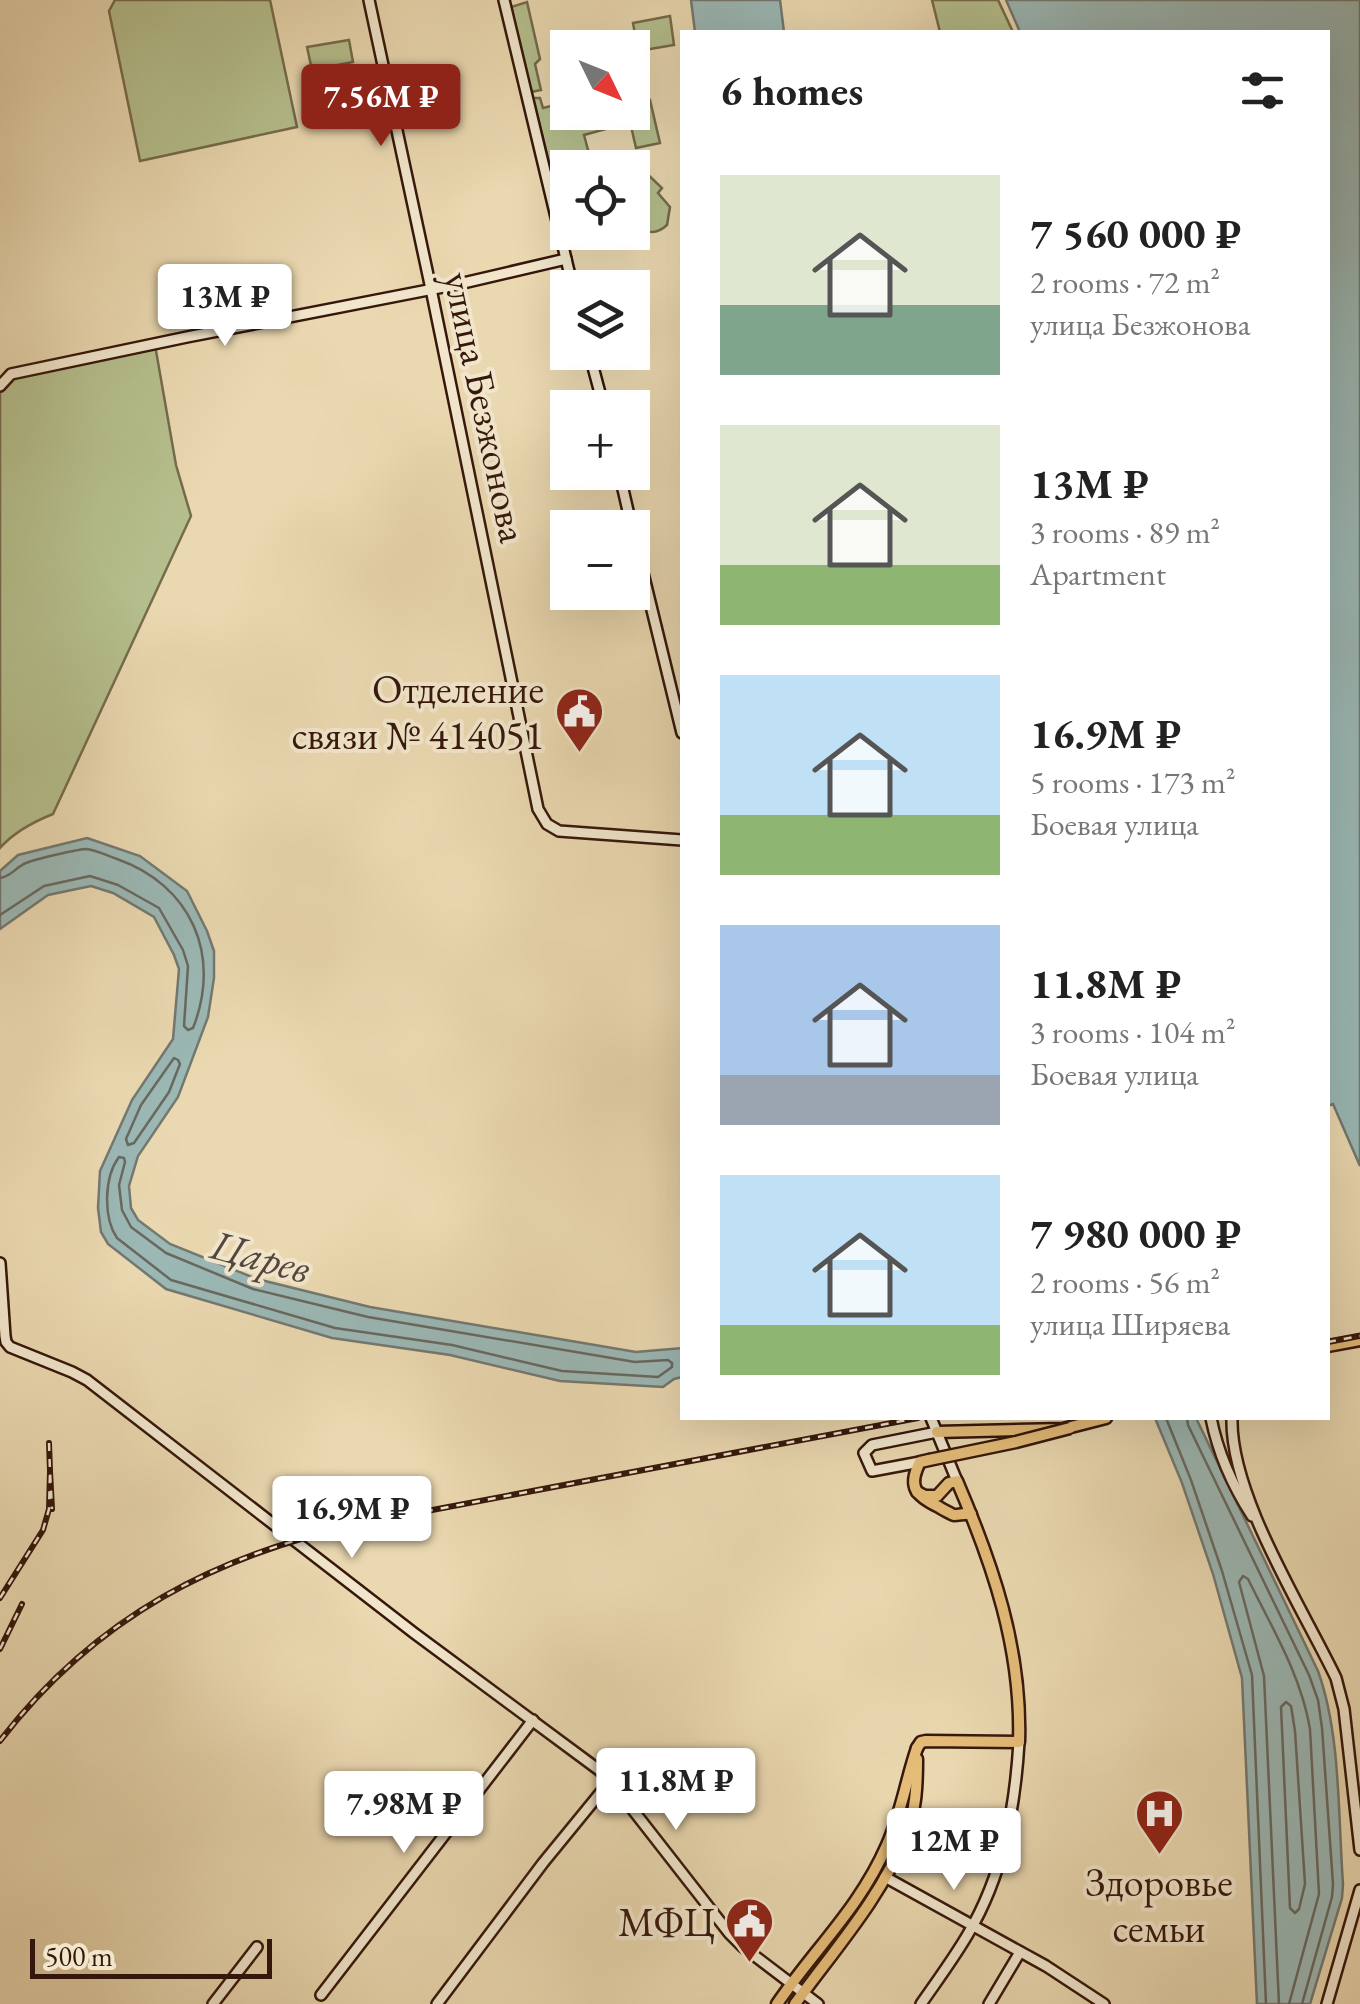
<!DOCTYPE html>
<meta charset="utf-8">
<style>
:root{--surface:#fff;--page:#f6f6f6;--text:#222;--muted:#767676;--accent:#8f2418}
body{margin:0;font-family:"EB Garamond",serif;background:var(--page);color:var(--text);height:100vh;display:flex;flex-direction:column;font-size:38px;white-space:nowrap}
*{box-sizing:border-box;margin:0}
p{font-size:32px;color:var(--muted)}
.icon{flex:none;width:55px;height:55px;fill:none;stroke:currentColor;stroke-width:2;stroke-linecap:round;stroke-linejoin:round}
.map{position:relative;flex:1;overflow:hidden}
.sheet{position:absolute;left:680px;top:30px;width:650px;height:1390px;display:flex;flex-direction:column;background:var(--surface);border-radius:0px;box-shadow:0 10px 40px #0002}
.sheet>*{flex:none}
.needle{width:65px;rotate:133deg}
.tools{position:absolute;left:550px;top:30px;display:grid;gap:20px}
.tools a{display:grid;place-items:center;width:100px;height:100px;border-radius:0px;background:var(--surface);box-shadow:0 10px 40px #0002;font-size:50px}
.scale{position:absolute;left:30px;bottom:25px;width:242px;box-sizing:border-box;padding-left:10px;border:5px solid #36170b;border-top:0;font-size:28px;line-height:35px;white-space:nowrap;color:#36170b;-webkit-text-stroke:8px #f1e6cc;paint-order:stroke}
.price{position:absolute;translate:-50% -85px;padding:0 22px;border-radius:10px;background:#fff;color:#222;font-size:32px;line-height:65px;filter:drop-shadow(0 2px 5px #0008)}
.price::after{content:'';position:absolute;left:50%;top:60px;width:30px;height:22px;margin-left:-15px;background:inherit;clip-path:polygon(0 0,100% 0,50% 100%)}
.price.selected{background:var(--accent);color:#fff}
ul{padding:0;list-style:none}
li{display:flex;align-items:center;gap:30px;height:250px;padding:0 40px}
li span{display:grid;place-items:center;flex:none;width:280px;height:200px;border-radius:0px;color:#555}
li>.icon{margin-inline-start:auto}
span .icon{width:120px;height:120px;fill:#fffc;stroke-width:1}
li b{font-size:42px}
h2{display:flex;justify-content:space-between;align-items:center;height:120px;padding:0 40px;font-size:42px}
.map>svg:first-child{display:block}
.green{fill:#b5bf8d;stroke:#766b4c;stroke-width:2.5}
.water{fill:#9bb8b5;stroke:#737871;stroke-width:2.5}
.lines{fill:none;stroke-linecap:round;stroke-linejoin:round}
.shore{stroke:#686860;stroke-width:2.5}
.secondary-casing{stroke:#36170b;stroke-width:14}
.primary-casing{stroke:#36170b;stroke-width:15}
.secondary{stroke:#f1e6cc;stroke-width:9}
.primary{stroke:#e5bc78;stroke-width:10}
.rail-casing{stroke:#36170b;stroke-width:6}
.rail{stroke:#f1e6cc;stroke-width:2.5;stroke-dasharray:8;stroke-linecap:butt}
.primary-bridge-casing{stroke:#36170b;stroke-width:15;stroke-linecap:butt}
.primary-bridge{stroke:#e5bc78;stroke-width:10}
.labels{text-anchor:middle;stroke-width:8;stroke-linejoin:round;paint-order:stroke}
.street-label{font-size:40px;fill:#36170b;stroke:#f1e6cc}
.poi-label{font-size:40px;fill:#36170b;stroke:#f1e6cc;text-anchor:end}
.water-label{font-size:42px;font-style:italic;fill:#54473e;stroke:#f1e6cc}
</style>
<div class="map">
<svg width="1360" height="2004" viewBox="0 0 1360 2004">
<rect width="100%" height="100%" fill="#ead8b0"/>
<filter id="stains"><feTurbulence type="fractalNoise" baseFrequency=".002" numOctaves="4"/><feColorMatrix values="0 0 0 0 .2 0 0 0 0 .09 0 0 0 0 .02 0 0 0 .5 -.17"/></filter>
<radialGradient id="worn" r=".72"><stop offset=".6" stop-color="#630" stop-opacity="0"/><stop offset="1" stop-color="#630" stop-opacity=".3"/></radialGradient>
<g class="green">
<polygon points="115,0 270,0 297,127 140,161 109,11"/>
<polygon points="932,0 998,0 1013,32 940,32"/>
<polygon points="527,2 540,59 535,64 541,90 531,92 511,7"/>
<polygon points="670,16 674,45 638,51 633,23"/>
<polygon points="349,40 353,62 312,70 307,47"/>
<polygon points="533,98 540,98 543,108 567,102 568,112 625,113 628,123 584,135 592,165 568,168 567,217 563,219"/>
<polygon points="650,100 660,143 636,148 628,113 632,112 633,104"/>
<path d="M639,166L662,188L658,193L670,207L667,225C654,237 644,232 633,221V169L635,171Z"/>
<path d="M155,345L176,465L191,516L53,814C33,822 14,832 0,848V389L13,376Z"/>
</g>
<g class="water">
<polygon points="691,0 780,0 784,32 695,32"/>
<polygon points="1006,0 1360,0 1360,1166 1333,1104 1328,1106 1328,32 1020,32"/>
<polygon points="87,838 140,856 187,891 207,931 214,951 214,978 208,1017 178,1097 138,1156 129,1186 131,1208 138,1220 170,1244 257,1279 370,1307 636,1352 682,1348 682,1377 674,1379 663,1387 560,1381 450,1355 332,1338 166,1289 108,1244 101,1232 98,1208 100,1171 132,1100 173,1039 179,969 174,955 154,917 113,893 91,886 48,895 0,929 0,871 18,855"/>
<path d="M1155,1418H1196L1318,1671C1341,1735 1338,1816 1343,1884L1342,1898L1310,2004H1257L1242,1678L1213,1574L1182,1483Z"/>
</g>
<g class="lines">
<g class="shore">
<path d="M0,878C12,876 16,867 26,863C36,859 78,849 87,849C96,850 108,856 117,859C191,885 222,955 193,1028L188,1030L184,1026L188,966L183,950L159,908L118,885L90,876L44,886L0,915"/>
<polygon points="174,1058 178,1060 180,1064 169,1092 134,1143 128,1145 126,1139 141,1105"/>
<path d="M119,1157L124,1158L125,1162L119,1185L122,1210L131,1227L166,1253L253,1289L368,1317L635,1362L668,1360L672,1363V1367L658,1377L562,1371L452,1345L335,1328L171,1280L117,1238C103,1217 104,1177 119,1157Z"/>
<polyline points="1166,1418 1191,1480 1222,1571 1252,1675 1266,2004"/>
<polyline points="1187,1418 1188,1425 1309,1675 1318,1700 1322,1728 1333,1884 1332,1897 1302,2004"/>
<polygon points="1286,1702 1291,1706 1295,1731 1305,1884 1299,1909 1295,1913 1290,1908 1281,1707"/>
<path d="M1279,2004L1264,1676L1239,1582L1243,1576L1248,1579C1272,1628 1301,1675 1310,1729L1319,1894L1289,2004"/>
</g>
<defs>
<g id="secondary">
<polyline points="369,0 431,289 538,809 547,824 559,831 682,840"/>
<polyline points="504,0 573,288"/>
<polyline points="589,352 604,408"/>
<polyline points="0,386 11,374 187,337 459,284 566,259"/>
<polyline points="619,472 632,528"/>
<polyline points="632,528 682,733"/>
<polyline points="0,1263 5,1336 6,1342 10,1347 72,1372 87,1380 414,1633 599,1770 615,1787 729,1933 743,1947 818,2004"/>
<polyline points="931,1418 957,1481"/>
<path d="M1211,1418C1218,1453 1232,1485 1252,1516"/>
<path d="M1232,1418C1230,1495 1302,1607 1336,1678L1344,1709L1360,1850"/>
<polyline points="920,1462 872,1471 864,1453 872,1445 937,1432"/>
<polyline points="885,1877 1046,1966 1104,2004"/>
<polyline points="321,1995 533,1720"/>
<polyline points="213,2004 257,1947"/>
<polyline points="437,2004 543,1863 610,1781"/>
<path d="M921,2004C937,1981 954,1958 968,1934C1003,1875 1015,1809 1019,1742"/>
<polyline points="989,2004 1020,1952"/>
<polyline points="1327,2004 1360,1890"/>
</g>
<g id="primary">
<polyline points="1328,1346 1360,1340"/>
<polyline points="937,1432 1063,1429 1106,1418"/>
<path d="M929,1460L920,1462C907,1487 916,1496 939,1507C940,1508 953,1515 954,1515C960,1515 965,1513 971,1514"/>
<path d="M917,1748L921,1742L926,1741L1019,1742C1022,1649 993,1565 957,1481L949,1483L937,1496H925L917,1492"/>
<path d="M777,2004C815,1948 859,1909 887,1845C901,1814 906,1780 917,1748"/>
<path d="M795,2004C834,1950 881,1898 906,1835C916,1811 917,1785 917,1759"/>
</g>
</defs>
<use href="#secondary" class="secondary-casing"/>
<use href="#primary" class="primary-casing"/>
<use href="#secondary" class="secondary"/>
<use href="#primary" class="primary"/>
<defs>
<g id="rail">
<polyline points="1328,1342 1360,1336"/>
<polyline points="49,1443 50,1471"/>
<polyline points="0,1598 43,1530 49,1509 50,1471 52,1509"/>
<polyline points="0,1649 22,1604"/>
<path d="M0,1741C95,1617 218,1553 369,1522L918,1418"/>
</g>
</defs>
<use href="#rail" class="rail-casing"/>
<use href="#rail" class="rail"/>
<defs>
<polyline id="primary-bridge" points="929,1460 1016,1442 1070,1428"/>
</defs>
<use href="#primary-bridge" class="primary-bridge-casing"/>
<use href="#primary-bridge" class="primary-bridge"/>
</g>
<defs>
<symbol id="civic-pin" viewBox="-11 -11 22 30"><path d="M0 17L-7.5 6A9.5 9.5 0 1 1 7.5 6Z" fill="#8f2418" stroke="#f1e6cc"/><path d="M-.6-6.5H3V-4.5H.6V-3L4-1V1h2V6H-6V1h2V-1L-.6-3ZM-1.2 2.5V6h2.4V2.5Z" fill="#fff"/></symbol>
<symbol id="hospital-pin" viewBox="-11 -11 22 30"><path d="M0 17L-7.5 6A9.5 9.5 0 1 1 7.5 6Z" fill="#8f2418" stroke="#f1e6cc"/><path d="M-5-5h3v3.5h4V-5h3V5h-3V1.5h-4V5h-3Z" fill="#fff"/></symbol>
</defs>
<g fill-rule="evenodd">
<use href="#civic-pin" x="552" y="684" width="55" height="75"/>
<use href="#hospital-pin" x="1132" y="1786" width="55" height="75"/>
<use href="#civic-pin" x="722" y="1894" width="55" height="75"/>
</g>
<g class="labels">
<g class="street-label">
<text transform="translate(486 407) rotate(78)" y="14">улица Безжонова</text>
</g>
<g class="poi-label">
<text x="544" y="703">Отделение<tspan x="544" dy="46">связи № 414051</tspan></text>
<text x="1159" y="1896" text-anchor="middle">Здоровье<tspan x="1159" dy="46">семьи</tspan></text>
<text x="715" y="1936">МФЦ</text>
</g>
<g class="water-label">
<text transform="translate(261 1256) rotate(15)" y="15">Царев</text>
</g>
</g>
<rect width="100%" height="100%" filter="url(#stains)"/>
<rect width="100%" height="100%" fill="url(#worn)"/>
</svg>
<div class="tools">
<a><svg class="needle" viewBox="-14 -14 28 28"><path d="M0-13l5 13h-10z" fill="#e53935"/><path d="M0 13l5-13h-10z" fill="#767676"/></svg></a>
<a><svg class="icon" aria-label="locate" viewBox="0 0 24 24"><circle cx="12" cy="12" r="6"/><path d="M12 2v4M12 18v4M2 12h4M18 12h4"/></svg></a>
<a><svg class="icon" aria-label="layers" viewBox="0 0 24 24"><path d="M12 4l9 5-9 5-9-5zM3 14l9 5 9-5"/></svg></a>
<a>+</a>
<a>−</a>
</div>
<div class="scale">500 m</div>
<b class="price selected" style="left:381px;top:149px">7.56M ₽</b>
<b class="price" style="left:225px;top:349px">13M ₽</b>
<b class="price" style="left:352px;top:1561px">16.9M ₽</b>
<b class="price" style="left:676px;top:1833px">11.8M ₽</b>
<b class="price" style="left:404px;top:1856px">7.98M ₽</b>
<b class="price" style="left:954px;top:1893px">12M ₽</b>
<section class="sheet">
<h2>6 homes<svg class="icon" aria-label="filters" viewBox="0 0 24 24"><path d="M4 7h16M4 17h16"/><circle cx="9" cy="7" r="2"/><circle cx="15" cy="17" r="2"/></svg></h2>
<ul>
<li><span style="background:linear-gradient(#dfe7d0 65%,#7fa58c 0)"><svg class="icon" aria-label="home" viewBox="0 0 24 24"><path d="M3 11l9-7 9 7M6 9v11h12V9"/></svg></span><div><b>7 560 000 ₽</b><p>2 rooms · 72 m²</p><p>улица Безжонова</p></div></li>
<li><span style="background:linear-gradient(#dfe7d0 70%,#8fb573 0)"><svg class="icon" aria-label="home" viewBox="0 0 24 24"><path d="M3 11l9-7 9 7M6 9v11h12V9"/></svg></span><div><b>13M ₽</b><p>3 rooms · 89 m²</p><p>Apartment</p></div></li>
<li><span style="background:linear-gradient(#bfe0f5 70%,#8fb573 0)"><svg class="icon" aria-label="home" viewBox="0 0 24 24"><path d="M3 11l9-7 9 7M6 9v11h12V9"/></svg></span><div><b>16.9M ₽</b><p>5 rooms · 173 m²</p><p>Боевая улица</p></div></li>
<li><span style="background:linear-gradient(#a9c7e8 75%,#9aa5b1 0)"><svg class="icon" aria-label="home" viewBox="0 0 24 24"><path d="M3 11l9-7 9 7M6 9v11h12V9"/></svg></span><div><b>11.8M ₽</b><p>3 rooms · 104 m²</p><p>Боевая улица</p></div></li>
<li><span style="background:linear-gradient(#bfe0f5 75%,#8fb573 0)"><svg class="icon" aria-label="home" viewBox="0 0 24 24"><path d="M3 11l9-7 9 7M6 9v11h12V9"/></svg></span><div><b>7 980 000 ₽</b><p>2 rooms · 56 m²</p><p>улица Ширяева</p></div></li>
</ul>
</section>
</div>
